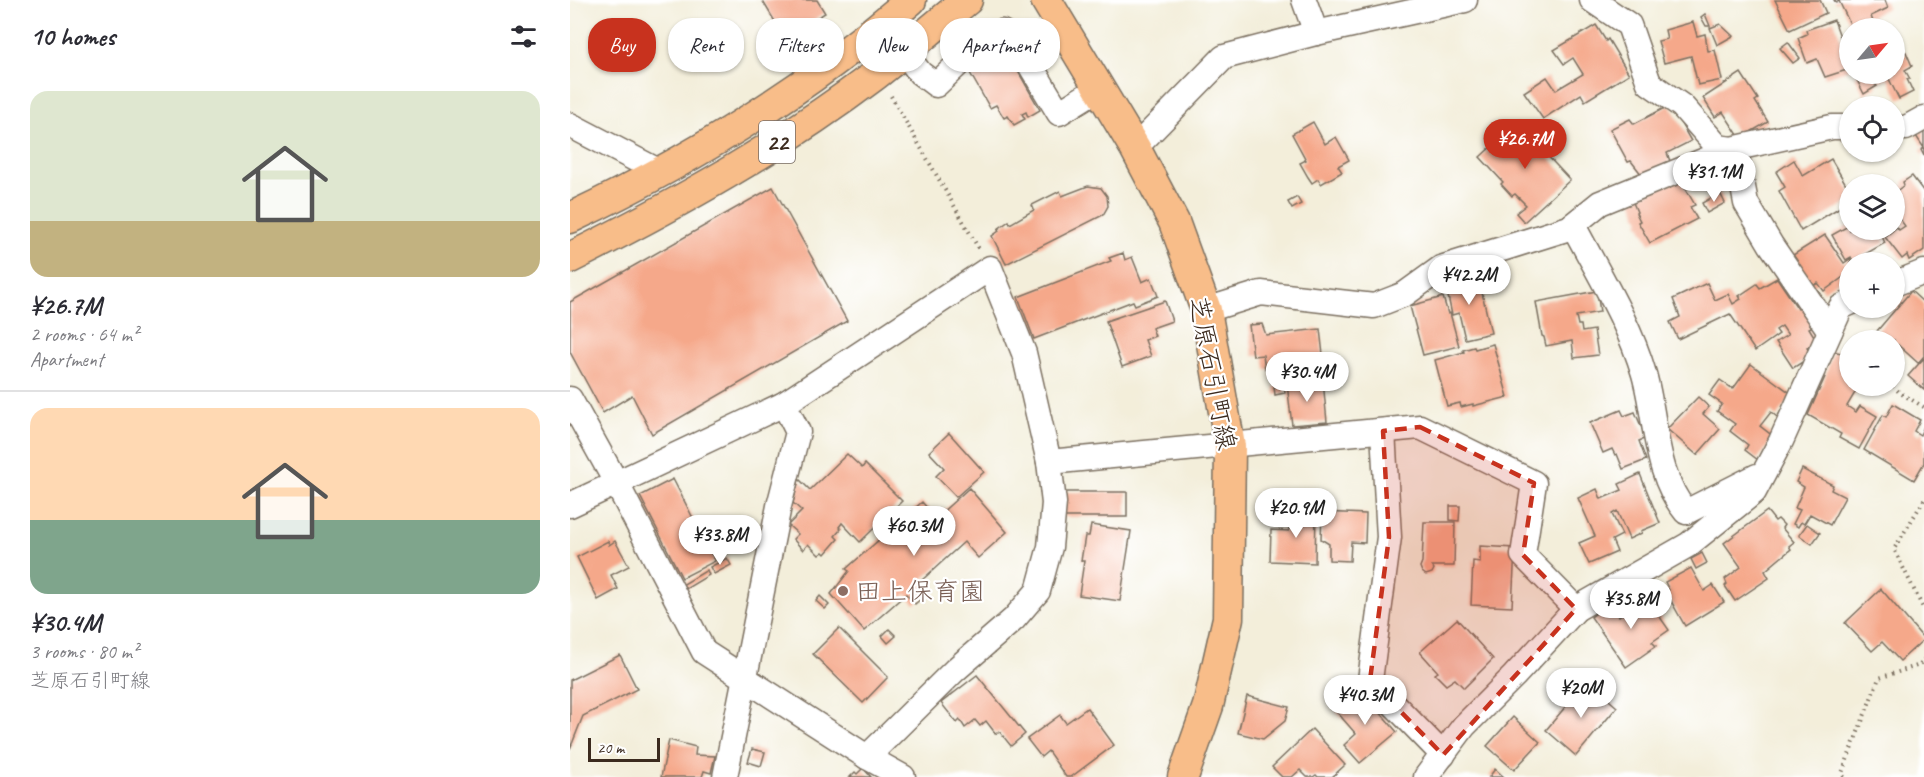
<!DOCTYPE html>
<meta charset="utf-8">
<style>
:root{--surface:#fff;--page:#f7f7f7;--text:#2b2b33;--muted:#7c7c81;--line:#e1e1e2;--accent:#c8321e}
body{margin:0;font-family:Caveat,"Klee One",sans-serif;background:var(--page);color:var(--text);height:100vh;display:flex;flex-direction:column;font-size:22px;white-space:nowrap}
*{box-sizing:border-box;margin:0}
p{font-size:20px;color:var(--muted)}
.icon{flex:none;width:33px;height:33px;fill:none;stroke:currentColor;stroke-width:2;stroke-linecap:round;stroke-linejoin:round}
.map{position:relative;flex:1;overflow:hidden}
.side{display:flex;flex-direction:column;background:var(--surface);width:570px}
.side>*{flex:none}
.guide{position:absolute;left:18px;top:18px;width:570px;height:54px;display:flex;gap:12px}
.needle{width:39px;rotate:61deg}
.tools{position:absolute;left:1269px;top:18px;display:grid;gap:12px}
.tools a{display:grid;place-items:center;width:66px;height:66px;border-radius:50%;background:var(--surface);box-shadow:0 2px 4px #0004;font-size:30px}
.scale{position:absolute;left:18px;bottom:15px;width:72px;box-sizing:border-box;padding-left:6px;border:3px solid #3b2a1e;border-top:0;font-size:16px;line-height:21px;white-space:nowrap;color:#3b2a1e;-webkit-text-stroke:4px #fff;paint-order:stroke}
.price{position:absolute;translate:-50% -51px;padding:0 14px;border-radius:21px;background:#fff;color:#222;font-size:20px;line-height:39px;filter:drop-shadow(0 2px 3px #0008)}
.price::after{content:'';position:absolute;left:50%;top:36px;width:18px;height:14px;margin-left:-9px;background:inherit;clip-path:polygon(0 0,100% 0,50% 100%)}
.price.current{background:var(--accent);color:#fff}
ul{padding:0;list-style:none}
li{display:grid;align-content:center;gap:12px;height:318px;padding:0 30px}
li+li{border-top:2px solid var(--line)}
li span{display:grid;place-items:center;height:186px;border-radius:18px;color:#555}
li>.icon{margin-inline-start:auto}
span .icon{width:108px;height:108px;fill:#fffc;stroke-width:1}
li b{font-size:26px}
h2{display:flex;justify-content:space-between;align-items:center;height:72px;padding:0 30px;font-size:26px}
.chip{padding:0 21px;border-radius:24px;background:var(--surface);box-shadow:0 2px 4px #0004;font-size:21px;line-height:54px}
.chip.current{background:var(--accent);color:#fff}
main{display:flex;flex:1;min-height:0}
.map>svg:first-child{display:block}
.building{fill:#f5a88a}
.lines{fill:none;stroke-linecap:round;stroke-linejoin:round}
.minor-casing{stroke:#7b6f60;stroke-width:27}
.major-casing{stroke:#7b6f60;stroke-width:33}
.path{stroke:#7b6f60;stroke-width:4;stroke-dasharray:1.5 4.5;stroke-linecap:butt}
.minor{stroke:#fff;stroke-width:24}
.major{stroke:#f8bd89;stroke-width:30}
.marked{fill:#c8321e;fill-opacity:0.2;stroke:#c8321e;stroke-width:4.5;stroke-dasharray:12 8;stroke-linejoin:round}
.education-dot{fill:#8d6e63;stroke:#fff;stroke-width:2}
.labels{text-anchor:middle;stroke-width:4.5;stroke-linejoin:round;paint-order:stroke}
.shield{fill:#fff;stroke:#766a62;stroke-width:1.5}
.shield-label{font-size:24px;font-weight:bold;fill:#3b2a1e}
.street-label{font-size:26px;fill:#3b2a1e;stroke:#fff}
.education-label{font-size:26px;fill:#785e54;stroke:#fff;text-anchor:start}
</style>
<main>
<section class="side">
<h2>10 homes<svg class="icon" aria-label="filters" viewBox="0 0 24 24"><path d="M4 7h16M4 17h16"/><circle cx="9" cy="7" r="2"/><circle cx="15" cy="17" r="2"/></svg></h2>
<ul>
<li><span style="background:linear-gradient(#dfe7d0 70%,#c2b280 0)"><svg class="icon" aria-label="home" viewBox="0 0 24 24"><path d="M3 11l9-7 9 7M6 9v11h12V9"/></svg></span><div><b>¥26.7M</b><p>2 rooms · 64 m²</p><p>Apartment</p></div></li>
<li><span style="background:linear-gradient(#ffd9b3 60%,#7fa58c 0)"><svg class="icon" aria-label="home" viewBox="0 0 24 24"><path d="M3 11l9-7 9 7M6 9v11h12V9"/></svg></span><div><b>¥30.4M</b><p>3 rooms · 80 m²</p><p>芝原石引町線</p></div></li>
</ul>
</section>
<div class="map">
<svg width="1354" height="777" viewBox="0 0 1354 777">
<rect width="100%" height="100%" fill="#fff"/>
<filter id="ink" filterUnits="userSpaceOnUse"><feTurbulence type="fractalNoise" baseFrequency=".0167" numOctaves="2"/><feDisplacementMap in="SourceGraphic" scale="12" xChannelSelector="R" yChannelSelector="G"/><feConvolveMatrix kernelMatrix="1 2 1 2 8 2 1 2 1" color-interpolation-filters="sRGB"/></filter>
<filter id="wash" filterUnits="userSpaceOnUse"><feTurbulence type="fractalNoise" baseFrequency=".008" numOctaves="4" result="noise"/><feDisplacementMap in="SourceGraphic" scale="24" xChannelSelector="R" yChannelSelector="G"/><feGaussianBlur stdDeviation="1.35" result="paint"/><feColorMatrix in="noise" values="0 0 0 0 0 0 0 0 0 0 0 0 0 0 0 0 0 1.4 0 .05"/><feComposite in="paint" operator="in"/></filter>
<g filter="url(#wash)">
<rect width="100%" height="100%" fill="#f3eeda"/>
<g id="blocks">
<g class="building">
<polygon points="192,0 247,0 255,13 220,34 216,27 210,30"/>
<polygon points="1205,0 1250,0 1256,13 1220,30"/>
<polygon points="1264,0 1315,0 1318,8 1301,16 1305,28 1282,28 1269,1 1266,3"/>
<polygon points="1135,14 1140,26 1136,26 1131,17"/>
<polygon points="1264,20 1280,64 1280,69 1255,77 1247,59 1237,63 1228,38 1237,34 1236,30"/>
<polygon points="1123,22 1127,36 1135,34 1138,51 1145,50 1152,80 1128,85 1121,56 1094,63 1088,41 1097,39 1095,30"/>
<polygon points="1150,24 1163,36 1147,45 1140,28"/>
<polygon points="1026,25 1036,41 1038,39 1059,74 1015,101 1011,94 973,119 954,92 977,77 986,90 1013,74 1003,58 994,64 984,50"/>
<polygon points="1218,42 1230,58 1223,63 1210,48"/>
<polygon points="430,48 434,54 437,52 470,110 458,117 456,112 452,114 455,119 444,125 438,116 434,118 426,105 420,108 400,73 421,58 424,59 421,54"/>
<polygon points="1324,49 1328,56 1336,52 1342,66 1335,70 1340,79 1337,79 1343,92 1329,99 1318,77 1305,84 1307,86 1294,94 1285,76 1289,74 1324,74"/>
<polygon points="1171,73 1188,99 1185,101 1198,122 1170,138 1153,112 1145,117 1133,98"/>
<polygon points="1100,105 1121,141 1097,153 1100,161 1075,176 1072,175 1061,161 1058,162 1040,129 1060,119 1064,124"/>
<polygon points="743,122 755,144 766,137 779,160 768,166 772,172 751,184 748,179 742,183 738,177 730,163 736,160 722,134"/>
<polygon points="947,123 1000,180 954,222 946,213 956,205 945,194 942,196 931,184 933,182 910,157"/>
<polygon points="1354,130 1354,156 1351,150 1354,148 1346,136"/>
<polygon points="1261,159 1280,191 1280,201 1231,231 1209,191 1215,187 1206,172 1224,160 1233,176"/>
<polygon points="1342,176 1354,192 1354,250 1339,260 1337,255 1332,259 1315,237 1327,227 1329,230 1335,226 1329,218 1327,220 1324,217 1324,193 1334,185 1333,182"/>
<polygon points="1110,179 1125,205 1120,207 1127,219 1080,243 1068,222 1070,221 1066,213 1067,212 1062,200"/>
<polygon points="518,186 531,188 537,196 538,206 533,215 436,264 422,236 429,231 428,229 439,221 440,224 464,210 462,205 490,191 492,196"/>
<polygon points="203,187 277,321 82,434 62,395 33,413 0,352 0,302"/>
<polygon points="1150,193 1155,203 1137,213 1132,203"/>
<polygon points="727,197 731,204 722,209 718,202"/>
<polygon points="1280,225 1280,230 1309,230 1315,243 1283,261 1281,257 1276,260 1262,235"/>
<polygon points="1255,235 1274,263 1280,259 1282,262 1280,262 1280,272 1254,291 1248,283 1243,286 1223,255"/>
<polygon points="553,253 555,260 562,257 572,282 581,278 588,296 565,305 563,301 464,339 448,297 541,261 539,258"/>
<polygon points="908,275 921,333 895,339 889,313 882,315 875,282"/>
<polygon points="1207,278 1228,309 1236,305 1245,325 1239,328 1247,341 1237,348 1242,356 1223,368 1206,342 1218,335 1212,326 1206,330 1209,334 1185,351 1160,314 1108,339 1100,322 1110,317 1103,299 1137,283 1145,300 1158,294 1163,304 1171,299 1169,296 1187,284 1190,288"/>
<polygon points="1027,291 1030,312 1006,316 1008,325 1011,325 1012,332 1024,330 1028,355 1004,358 1002,341 976,346 974,337 972,336 966,302"/>
<polygon points="1341,291 1354,303 1354,356 1348,363 1328,345 1326,348 1324,346 1324,340 1318,340 1307,331"/>
<polygon points="873,297 878,314 880,313 889,346 853,355 840,306"/>
<polygon points="595,301 602,321 582,328 585,336 575,340 581,356 552,367 536,321"/>
<polygon points="692,324 696,335 750,329 755,372 702,378 701,369 695,369 693,355 683,356 679,325"/>
<polygon points="923,344 938,397 903,406 903,404 891,407 890,403 877,406 865,360 894,352 893,350 904,347 905,349"/>
<polygon points="1263,351 1275,354 1271,368 1280,373 1280,386 1289,386 1277,406 1286,412 1290,406 1307,416 1289,449 1269,438 1271,434 1238,415 1255,377"/>
<polygon points="1354,358 1354,390 1338,376"/>
<polygon points="1181,364 1223,395 1207,417 1201,412 1190,426 1204,437 1188,460 1175,450 1178,445 1160,431 1165,424 1147,411 1152,404 1139,395 1150,380 1163,389"/>
<polygon points="753,381 757,422 722,425 717,384"/>
<polygon points="714,385 715,393 705,395 704,387"/>
<polygon points="1128,397 1139,407 1133,414 1150,429 1127,455 1097,429"/>
<polygon points="1323,404 1350,420 1344,431 1350,435 1354,426 1354,463 1344,480 1294,450 1313,415 1316,417"/>
<polygon points="1051,410 1054,416 1065,412 1076,438 1069,441 1076,460 1053,469 1047,454 1045,455 1042,449 1033,453 1020,423"/>
<polygon points="379,433 414,472 386,497 366,476 374,468 359,452"/>
<polygon points="277,454 292,468 295,464 332,501 290,542 272,523 269,527 271,529 265,536 268,539 255,554 253,552 249,555 238,544 233,550 223,539 228,534 218,525 232,511 223,503 229,479 240,490"/>
<polygon points="1232,469 1263,485 1261,490 1275,497 1260,525 1240,514 1234,524 1231,522 1228,527 1223,524 1230,510 1225,508 1234,487 1226,482"/>
<polygon points="1070,474 1090,523 1071,531 1072,533 1059,539 1047,511 1042,514 1052,535 1042,540 1047,552 1019,564 1009,543 1025,536 1008,498 1027,489 1031,499 1052,490 1049,484"/>
<polygon points="103,479 145,561 112,578 70,496"/>
<polygon points="399,488 437,532 408,558 394,542 351,581 360,591 345,604 336,594 294,631 261,594 279,571 276,569 352,502 368,520 372,517 369,515"/>
<polygon points="493,492 557,492 557,517 494,517"/>
<polygon points="880,506 890,506 889,521 880,520"/>
<polygon points="720,510 746,510 745,563 700,561 701,530 719,531"/>
<polygon points="1197,511 1205,521 1208,519 1214,525 1212,528 1224,542 1219,546 1221,549 1195,571 1199,578 1165,601 1155,586 1157,584 1155,579 1171,567 1154,543"/>
<polygon points="752,512 796,514 795,543 781,542 780,561 759,560 759,544 751,539"/>
<polygon points="854,522 885,522 884,566 862,566 864,569 862,573 856,575 852,572 850,567 852,562"/>
<polygon points="1237,524 1250,533 1242,544 1229,535"/>
<polygon points="521,525 561,531 550,601 509,595 514,561 511,561 515,536 519,536"/>
<polygon points="38,541 39,545 45,541 59,566 41,575 48,589 28,600 7,557"/>
<polygon points="910,546 945,548 942,607 901,605 903,561 910,562"/>
<polygon points="1132,553 1137,563 1126,569 1121,559"/>
<polygon points="157,558 161,565 144,574 140,567"/>
<polygon points="1121,568 1134,591 1143,585 1154,602 1115,626 1096,592 1099,590 1095,582"/>
<polygon points="137,570 139,575 114,590 112,585"/>
<polygon points="1311,589 1354,639 1330,661 1312,642 1302,651 1275,623"/>
<polygon points="250,596 259,605 255,609 246,601"/>
<polygon points="1076,597 1099,630 1082,642 1086,646 1056,667 1021,617 1040,603 1049,616"/>
<polygon points="887,619 923,659 894,688 885,679 876,685 865,674 868,672 850,652"/>
<polygon points="269,628 318,677 293,703 243,654"/>
<polygon points="319,629 326,636 318,643 312,636"/>
<polygon points="50,655 67,689 13,716 0,749 0,680"/>
<polygon points="407,675 455,734 441,746 429,731 426,734 416,721 410,726 405,720 395,728 390,720 387,723 371,703"/>
<polygon points="1017,681 1047,707 1006,756 976,730"/>
<polygon points="791,690 827,732 790,763 774,745 786,734 766,711"/>
<polygon points="677,696 719,707 715,721 693,739 668,733"/>
<polygon points="517,708 544,745 501,777 496,777 478,751 471,757 457,739 490,715 496,723"/>
<polygon points="943,717 970,742 944,770 917,746"/>
<polygon points="742,729 775,765 762,777 748,777 746,775 743,777 737,777 730,770 722,777 712,777 702,767"/>
<polygon points="99,740 126,747 125,755 145,756 141,773 134,771 132,777 91,777"/>
<polygon points="182,749 195,752 191,766 178,762"/>
<polygon points="293,768 301,777 280,777 285,772 287,774"/>
<polygon points="925,769 934,777 919,777"/>
</g>
</g>
</g>
<g filter="url(#ink)">
<use href="#blocks" fill-opacity="0" stroke="#7b6f60" stroke-width="1.5"/>
<g class="lines">
<defs>
<g id="minor">
<polyline points="734,0 746,33"/>
<polyline points="1022,0 1059,25 1079,83 1112,106 1148,147 1162,149 1169,166 1176,203 1201,245 1260,331"/>
<polyline points="334,52 350,73 366,85 402,51 432,32 445,40 489,113 529,88"/>
<polyline points="0,125 90,172"/>
<polyline points="1324,128 1336,128 1354,118"/>
<polyline points="565,148 654,57 746,33 895,0"/>
<path d="M1003,225C1028,273 1059,322 1074,374C1087,420 1084,474 1116,512L1187,476"/>
<polyline points="1324,284 1354,272"/>
<polyline points="636,310 691,293 804,306 835,294 871,268 999,228 1030,203 1162,149 1262,127 1280,127"/>
<polyline points="0,399 47,484 134,652 297,757 333,777"/>
<polyline points="813,431 819,537 800,680 873,755"/>
<polyline points="479,462 850,427 964,483 953,555 1006,609"/>
<polyline points="0,505 214,404 420,268 454,353 479,462 484,503 480,547 468,591 444,619 385,670 297,757"/>
<polyline points="155,777 209,506 228,432 214,404"/>
<polyline points="856,777 894,726 944,676 1006,609 1118,545 1184,492 1211,441 1271,307 1280,303"/>
</g>
<g id="major">
<polyline points="476,0 565,148 604,222 636,310 660,446 658,618 638,706 613,777"/>
<path d="M0,218C122,160 239,88 341,0"/>
<path d="M0,258C106,205 210,147 305,75C336,51 366,25 397,0"/>
</g>
</defs>
<use href="#minor" class="minor-casing"/>
<use href="#major" class="major-casing"/>
<g class="path">
<polyline points="321,96 409,249"/>
<polyline points="1323,386 1330,393 1354,407"/>
<polyline points="1354,500 1324,549 1354,610"/>
<polyline points="1274,777 1272,773 1309,678 1350,665 1354,659"/>
</g>
<use href="#minor" class="minor"/>
<use href="#major" class="major"/>
</g>
</g>
<path class="marked" d="M850,427L964,483L953,555L1006,609L873,755L800,680L819,537L813,431Z"/>
<circle class="education-dot" cx="273" cy="591" r="6"/>
<g class="labels">
<rect class="shield" x="189" y="121" width="36" height="42" rx="4.5"/>
<g class="shield-label">
<text x="207" y="150">22</text>
</g>
<g class="street-label">
<text transform="translate(643 373) rotate(79)" y="9">芝原石引町線</text>
</g>
<g class="education-label">
<text x="285" y="600">田上保育園</text>
</g>
</g>
</svg>
<div class="tools">
<a><svg class="needle" viewBox="-14 -14 28 28"><path d="M0-13l5 13h-10z" fill="#e53935"/><path d="M0 13l5-13h-10z" fill="#7c7c81"/></svg></a>
<a><svg class="icon" aria-label="locate" viewBox="0 0 24 24"><circle cx="12" cy="12" r="6"/><path d="M12 2v4M12 18v4M2 12h4M18 12h4"/></svg></a>
<a><svg class="icon" aria-label="layers" viewBox="0 0 24 24"><path d="M12 4l9 5-9 5-9-5zM3 14l9 5 9-5"/></svg></a>
<a>+</a>
<a>−</a>
</div>
<div class="scale">20 m</div>
<b class="price current" style="left:955px;top:170px">¥26.7M</b>
<b class="price" style="left:1144px;top:203px">¥31.1M</b>
<b class="price" style="left:899px;top:306px">¥42.2M</b>
<b class="price" style="left:737px;top:403px">¥30.4M</b>
<b class="price" style="left:726px;top:539px">¥20.9M</b>
<b class="price" style="left:344px;top:557px">¥60.3M</b>
<b class="price" style="left:150px;top:566px">¥33.8M</b>
<b class="price" style="left:1061px;top:630px">¥35.8M</b>
<b class="price" style="left:1011px;top:719px">¥20M</b>
<b class="price" style="left:795px;top:726px">¥40.3M</b>
<div class="guide">
<a class="chip current">Buy</a>
<a class="chip">Rent</a>
<a class="chip">Filters</a>
<a class="chip">New</a>
<a class="chip">Apartment</a>
</div>
</div>
</main>
